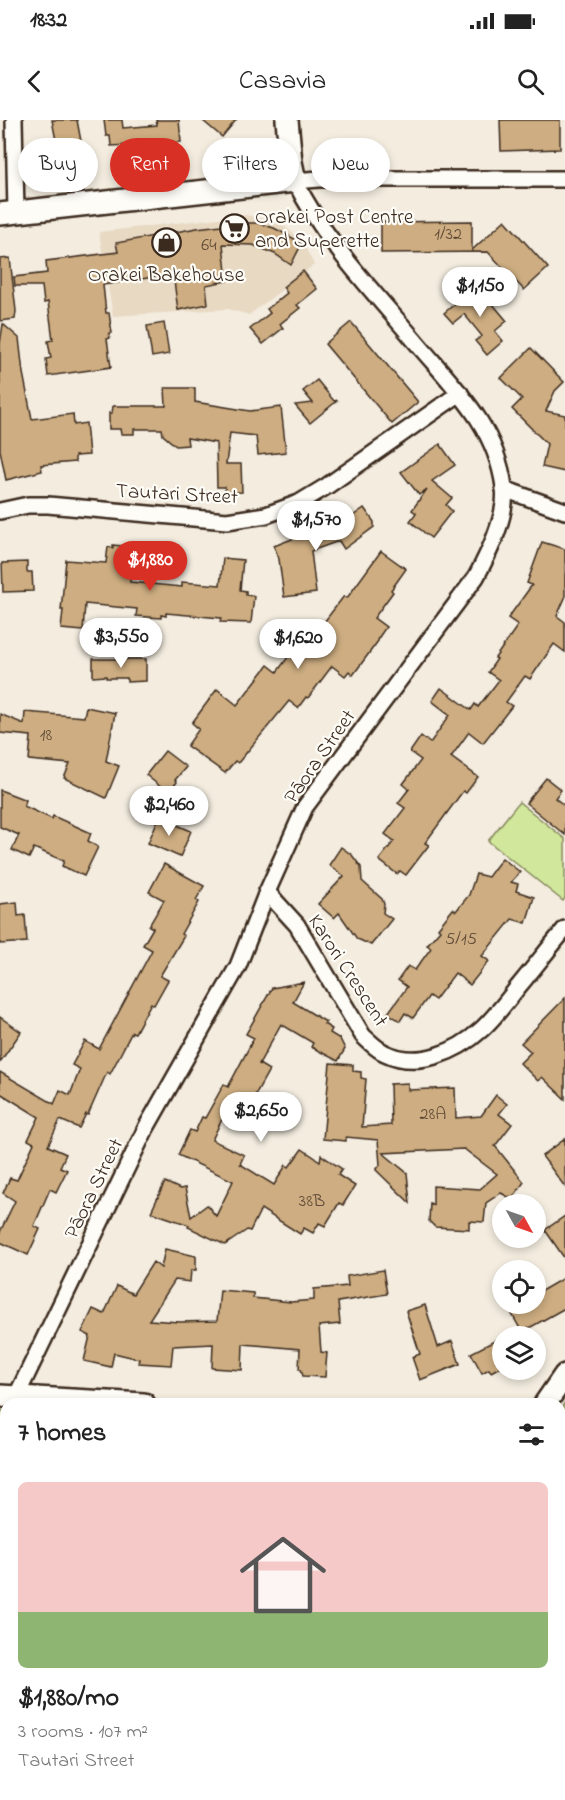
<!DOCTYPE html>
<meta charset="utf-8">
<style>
:root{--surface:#fff;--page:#f2f2f2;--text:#222;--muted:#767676;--accent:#d93025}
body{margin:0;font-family:"Indie Flower",sans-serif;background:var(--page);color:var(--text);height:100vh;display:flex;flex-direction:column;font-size:22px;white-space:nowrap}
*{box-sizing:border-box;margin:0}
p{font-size:20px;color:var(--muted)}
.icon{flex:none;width:33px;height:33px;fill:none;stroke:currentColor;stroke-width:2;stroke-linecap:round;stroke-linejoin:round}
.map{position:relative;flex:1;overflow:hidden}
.drawer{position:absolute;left:0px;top:1278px;width:566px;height:402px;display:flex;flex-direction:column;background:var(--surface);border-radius:18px 18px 0 0;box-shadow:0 3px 9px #0003}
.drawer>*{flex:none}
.top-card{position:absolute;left:18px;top:18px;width:530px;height:54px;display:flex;gap:12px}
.needle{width:39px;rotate:130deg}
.buttons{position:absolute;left:492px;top:1074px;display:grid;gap:12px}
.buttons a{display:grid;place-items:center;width:54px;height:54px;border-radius:50%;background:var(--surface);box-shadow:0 3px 9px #0003;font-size:30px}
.price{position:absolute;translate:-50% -51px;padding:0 14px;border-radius:21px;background:#fff;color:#222;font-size:20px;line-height:39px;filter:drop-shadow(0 2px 3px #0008)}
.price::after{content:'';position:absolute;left:50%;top:36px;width:18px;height:14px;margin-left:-9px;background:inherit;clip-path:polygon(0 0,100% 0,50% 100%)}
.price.on{background:var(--accent);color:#fff}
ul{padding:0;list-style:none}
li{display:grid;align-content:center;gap:12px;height:318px;padding:0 18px}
li span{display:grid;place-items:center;height:186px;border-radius:9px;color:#555}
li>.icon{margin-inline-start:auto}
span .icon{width:108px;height:108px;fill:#fffc;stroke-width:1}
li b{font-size:26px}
h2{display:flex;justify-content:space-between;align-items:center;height:72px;padding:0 18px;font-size:26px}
.tag{padding:0 21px;border-radius:27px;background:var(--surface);box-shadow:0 3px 9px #0003;font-size:21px;line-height:54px}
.tag.on{background:var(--accent);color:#fff}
.status{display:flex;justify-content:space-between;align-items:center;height:42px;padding:0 30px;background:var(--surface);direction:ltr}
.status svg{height:16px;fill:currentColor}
header{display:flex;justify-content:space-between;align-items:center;height:78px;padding:0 18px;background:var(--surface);font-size:27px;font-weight:600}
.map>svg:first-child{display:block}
.built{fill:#e8d9c3}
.grass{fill:#d1e79c;stroke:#86885d;stroke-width:1.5}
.park{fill:url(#park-crowns);stroke:#86885d;stroke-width:1.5}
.building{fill:#cdad81;stroke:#3b2a1e;stroke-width:1.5}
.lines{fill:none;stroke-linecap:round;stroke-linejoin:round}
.street-casing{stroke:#3b2a1e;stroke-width:20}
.secondary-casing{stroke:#3b2a1e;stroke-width:26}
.street{stroke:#fdfcf7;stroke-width:15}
.secondary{stroke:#fdfcf7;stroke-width:21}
.labels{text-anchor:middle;stroke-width:4.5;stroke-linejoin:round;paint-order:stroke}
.number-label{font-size:18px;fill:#604b37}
.poi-label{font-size:21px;fill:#3b2a1e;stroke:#fdfcf7;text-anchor:start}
.street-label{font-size:21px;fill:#3b2a1e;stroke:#fdfcf7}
</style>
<div class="status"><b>18:32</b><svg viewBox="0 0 49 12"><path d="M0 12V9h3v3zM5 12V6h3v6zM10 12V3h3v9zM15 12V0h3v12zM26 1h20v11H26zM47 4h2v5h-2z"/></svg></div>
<header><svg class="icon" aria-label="back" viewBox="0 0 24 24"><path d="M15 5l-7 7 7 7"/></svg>Casavia<svg class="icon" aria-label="search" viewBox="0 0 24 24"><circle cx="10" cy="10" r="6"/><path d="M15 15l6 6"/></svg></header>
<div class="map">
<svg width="565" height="1680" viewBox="0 0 565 1680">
<defs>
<pattern id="park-crowns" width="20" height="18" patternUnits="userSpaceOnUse" patternTransform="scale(1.5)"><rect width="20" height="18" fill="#d1e79c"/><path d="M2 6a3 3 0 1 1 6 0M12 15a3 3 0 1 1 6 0" fill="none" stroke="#b4c686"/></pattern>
</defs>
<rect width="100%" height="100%" fill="#f3ecdf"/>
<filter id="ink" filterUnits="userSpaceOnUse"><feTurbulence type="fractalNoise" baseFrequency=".0167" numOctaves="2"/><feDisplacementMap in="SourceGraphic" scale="12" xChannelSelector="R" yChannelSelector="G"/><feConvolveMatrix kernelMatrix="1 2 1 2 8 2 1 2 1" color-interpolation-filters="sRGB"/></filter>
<g filter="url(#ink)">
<polygon class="built" points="245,95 279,102 302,121 314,145 249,195 228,189 113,196 99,112"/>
<polygon class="grass" points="519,682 565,719 565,778 563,781 488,721"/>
<polygon class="park" points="565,1282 565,1680 0,1680 0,1291 6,1291 6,1674 560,1674 560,1291"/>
<g class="building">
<polygon points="52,0 77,0 83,32 59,36"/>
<polygon points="104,0 122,0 123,8 157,5 156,0 179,0 181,22 111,26 110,16 106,16"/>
<polygon points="202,0 236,0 222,17"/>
<polygon points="500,0 560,0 560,29 501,31"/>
<polygon points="505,100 548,148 524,170 488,132 381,133 381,102 472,101 472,130"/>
<polygon points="238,103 257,103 274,108 302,123 291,145 275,134 253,125 223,124 227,161 206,165 208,184 178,190 173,154 103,165 106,193 109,193 112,213 109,213 110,218 107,219 111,247 48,256 46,239 51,238 48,221 53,220 48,182 44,183 42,166 15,166 14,157 47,153 46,141 118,132 116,123 197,108"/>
<polygon points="10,138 16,191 15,199 0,201 0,139"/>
<polygon points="303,151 317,169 297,185 300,188 280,204 283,208 263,224 250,209 270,193 267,189 287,173 283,167"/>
<polygon points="477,165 507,201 495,211 503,221 487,235 475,221 482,216 464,194 453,203 444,193"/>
<polygon points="351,202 418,282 392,304 325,224"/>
<polygon points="164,203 169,234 152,237 147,206"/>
<polygon points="3,204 19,218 23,253 32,299 73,294 74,305 86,303 89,335 75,336 75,342 41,345 42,351 6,360 0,330 0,224"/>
<polygon points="531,228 564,262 555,271 546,291 565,295 565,352 542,347 547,324 512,289 522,279 501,258"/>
<polygon points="317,260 334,281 338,280 310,303 295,285 313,283 303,271"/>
<polygon points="165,268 195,268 195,282 250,291 281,287 286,332 258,335 256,316 230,313 226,344 241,344 242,372 225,373 225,367 217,367 216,323 187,318 188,325 176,326 163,315 162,309 134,309 134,314 121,314 120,309 109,309 109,293 112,293 113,286 166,286"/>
<polygon points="440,324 455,345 432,361 452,378 446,385 452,391 431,418 410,401 416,393 412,390 427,369 419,375 401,352"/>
<polygon points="364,388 374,402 374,407 344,429 339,421 311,431 316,473 284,477 279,439 274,426 310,412 313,421 348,395 350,398"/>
<polygon points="542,422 565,429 565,478 557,496 565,502 565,532 554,524 530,559 525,556 506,582 512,586 483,623 469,612 451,637 478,657 466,673 463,671 425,723 429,725 406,755 400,751 397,754 379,740 394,721 385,714 405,688 398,683 409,669 403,664 421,640 410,632 421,616 430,623 450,595 432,581 441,568 471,590 475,584 478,587 499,560 488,552 497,539 495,538 518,505 508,498 532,465 527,463"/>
<polygon points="113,425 131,427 130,462 182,467 182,462 220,465 223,438 243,440 240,470 246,471 246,475 254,476 251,503 220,502 221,498 166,493 166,496 161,495 161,498 136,496 137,489 85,484 83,511 61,509 63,490 61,490 66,440 106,443 108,427 113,428"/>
<polygon points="381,431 406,449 391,470 393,472 374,498 386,507 377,520 378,521 353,555 349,551 345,556 332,546 308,578 306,577 298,588 289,581 238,643 235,641 225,653 187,626 199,609 192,603 217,569 237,585 268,545 277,552 300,521 298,520 310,504 318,510 344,476 347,478"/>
<polygon points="27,442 27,452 32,452 33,471 3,472 2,443"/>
<polygon points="93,539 146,539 146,561 127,562 127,558 106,558 106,556 93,557"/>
<polygon points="86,587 115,593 106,641 119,646 106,678 64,658 70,644 29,640 31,616 0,613 0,594 24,604 25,592 84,597"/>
<polygon points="165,631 186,647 175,660 177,662 168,673 146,655"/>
<polygon points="546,658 561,670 555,678 565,686 565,715 526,683"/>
<polygon points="0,670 26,680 24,686 52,699 53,696 91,713 88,721 98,727 84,756 62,746 64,741 34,728 29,738 12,730 19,715 0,707"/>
<polygon points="159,697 191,711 180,737 148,723"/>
<polygon points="341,727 352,735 361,747 362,761 382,779 384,784 383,793 392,799 371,825 357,819 339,793 334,798 318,784 344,756 329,745"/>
<polygon points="502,738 520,752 511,762 518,764 516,771 534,777 526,803 512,799 482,836 489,841 470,865 455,853 435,880 429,876 413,898 405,893 400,901 388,893 407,867 398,860 408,846 415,850 431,828 427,825 440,810 438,808 453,789 456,791 469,775 476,754 488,757"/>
<polygon points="164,744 204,766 196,780 199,782 181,814 184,816 160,856 168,860 154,885 151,883 135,913 132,912 110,954 107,952 88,995 86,994 79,1008 60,1000 48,1026 66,1034 60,1047 67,1050 56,1072 50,1069 34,1106 40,1109 28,1135 0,1122 0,1112 15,1081 3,1073 10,1058 17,1060 34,1023 28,1020 39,997 0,973 0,952 54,984 60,970 70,975 80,949 72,945 85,921 99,929 152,830 143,825 153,808 149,806 164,780 149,772"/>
<polygon points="17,782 18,796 25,795 27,822 0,824 0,784"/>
<polygon points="304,862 293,882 326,902 324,904 332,909 330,913 340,919 345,929 338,941 311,927 313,923 281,904 259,944 269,950 244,995 228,987 212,1020 244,1035 240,1044 274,1065 286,1045 289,1047 302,1029 320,1041 321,1035 342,1049 338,1055 355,1066 343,1085 339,1083 325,1106 319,1103 313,1113 304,1108 300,1114 261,1089 250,1111 247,1110 225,1125 188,1107 189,1105 151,1092 165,1062 180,1069 185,1068 191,1097 207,1085 216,1096 233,1061 178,1035 190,1010 195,1012 202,997 205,998 224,964 228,967 254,918 246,914 272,868"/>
<polygon points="565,878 565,979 542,957 538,961 520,943 531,932 521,923"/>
<polygon points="0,897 21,912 0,942"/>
<polygon points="330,943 353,945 353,951 361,952 361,958 366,959 362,1007 391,1005 390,964 408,963 408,970 455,968 456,998 481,996 496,975 507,984 499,994 512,1004 495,1026 524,1062 512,1079 501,1073 486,1083 484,1102 469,1101 469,1109 435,1107 429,1101 430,1083 433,1085 433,1066 480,1069 497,1054 464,1029 383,1033 407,1053 410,1083 376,1050 380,1045 378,1020 346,1017 346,1021 323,1019"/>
<polygon points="565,1019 565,1067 542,1036"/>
<polygon points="565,1096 565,1139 545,1110"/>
<polygon points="165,1129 196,1136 196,1150 191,1150 190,1162 175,1160 149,1200 180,1202 217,1201 220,1170 253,1173 253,1178 291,1182 314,1180 314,1169 348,1166 347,1156 383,1150 387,1174 338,1182 340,1204 319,1206 321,1232 327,1233 325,1257 303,1256 301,1249 299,1249 300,1229 243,1224 242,1250 212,1248 213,1224 173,1226 171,1245 138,1243 139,1239 114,1233 111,1247 84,1241 90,1216 82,1212 93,1189 104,1194 117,1166 133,1174 153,1142 161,1148"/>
<polygon points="565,1157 565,1188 522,1212 509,1189 519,1184 536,1184 536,1174"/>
<polygon points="425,1185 438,1227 452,1221 460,1244 420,1260 412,1237 420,1234 406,1191"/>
<polygon points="502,1217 502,1246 491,1252 489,1249 482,1253 471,1233"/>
</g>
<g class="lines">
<defs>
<g id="street">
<polyline points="14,0 16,92"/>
<polyline points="504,369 565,391"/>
<polyline points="0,391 28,385 48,385 227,401 266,395 299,383 327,366 460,273"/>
<path d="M267,772L297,805L363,916C370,922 376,929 385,933C418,949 457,932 482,909C496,896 507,881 518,867C534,848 549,828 565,809"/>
<path d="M16,1277L146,1008L238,846L267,772L305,687L476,457C489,433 508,395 504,367C496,308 458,271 421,228C376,174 326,124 295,61L319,59H565"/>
</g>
<g id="secondary">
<polyline points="0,94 295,61 291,42 287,0"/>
<polyline points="0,1276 144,1284"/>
<polyline points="545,1284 565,1255"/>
</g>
</defs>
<use href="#street" class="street-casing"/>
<use href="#secondary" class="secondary-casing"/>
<use href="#street" class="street"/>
<use href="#secondary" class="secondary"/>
</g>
</g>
<defs>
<symbol id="supermarket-ring" viewBox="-11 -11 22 22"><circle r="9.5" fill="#fdfcf7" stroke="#3b2a1e" stroke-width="1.5"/><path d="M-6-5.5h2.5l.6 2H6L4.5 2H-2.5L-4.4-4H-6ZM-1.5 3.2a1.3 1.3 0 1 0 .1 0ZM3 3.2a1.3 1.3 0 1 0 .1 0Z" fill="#3b2a1e"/></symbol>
<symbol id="shop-ring" viewBox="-11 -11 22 22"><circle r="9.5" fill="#fdfcf7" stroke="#3b2a1e" stroke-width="1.5"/><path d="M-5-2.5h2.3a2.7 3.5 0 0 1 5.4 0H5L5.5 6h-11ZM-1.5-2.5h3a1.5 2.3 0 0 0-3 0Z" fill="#3b2a1e"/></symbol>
</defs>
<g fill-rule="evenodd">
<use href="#supermarket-ring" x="218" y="92" width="33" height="33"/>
<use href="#shop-ring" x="150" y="106" width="33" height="33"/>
</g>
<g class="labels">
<g class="number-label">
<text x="448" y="119">1/32</text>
<text x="209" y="130">64</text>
<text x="46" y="620">18</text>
<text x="461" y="824">5/15</text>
<text x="433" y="999">28A</text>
<text x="312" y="1086">38B</text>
</g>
<g class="poi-label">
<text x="255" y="103">Orakei Post Centre<tspan x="255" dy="24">and Superette</tspan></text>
<text x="166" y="161" text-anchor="middle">Orakei Bakehouse</text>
</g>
<g class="street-label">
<text transform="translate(177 373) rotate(3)" y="7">Tautari Street</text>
<text transform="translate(319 636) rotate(-55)" y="7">Pāora Street</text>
<text transform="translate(349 850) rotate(57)" y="7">Karori Crescent</text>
<text transform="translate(93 1068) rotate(-64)" y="7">Pāora Street</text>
</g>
</g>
</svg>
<div class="buttons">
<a><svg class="needle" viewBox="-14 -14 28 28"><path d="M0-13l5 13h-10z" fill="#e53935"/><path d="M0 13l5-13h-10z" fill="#767676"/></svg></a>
<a><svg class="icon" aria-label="locate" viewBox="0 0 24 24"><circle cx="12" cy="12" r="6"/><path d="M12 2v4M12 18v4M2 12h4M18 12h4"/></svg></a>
<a><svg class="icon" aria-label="layers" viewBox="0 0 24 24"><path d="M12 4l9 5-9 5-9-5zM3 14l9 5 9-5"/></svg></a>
</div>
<b class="price" style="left:480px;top:198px">$1,150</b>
<b class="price" style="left:316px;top:432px">$1,570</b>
<b class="price on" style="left:150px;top:472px">$1,880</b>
<b class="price" style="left:121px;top:549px">$3,550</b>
<b class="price" style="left:298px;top:550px">$1,620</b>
<b class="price" style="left:169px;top:717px">$2,460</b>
<b class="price" style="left:261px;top:1023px">$2,650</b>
<div class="top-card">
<a class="tag">Buy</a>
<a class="tag on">Rent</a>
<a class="tag">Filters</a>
<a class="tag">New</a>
</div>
<section class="drawer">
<h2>7 homes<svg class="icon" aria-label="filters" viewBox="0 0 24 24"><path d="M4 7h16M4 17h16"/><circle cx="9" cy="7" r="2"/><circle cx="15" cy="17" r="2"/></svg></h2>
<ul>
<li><span style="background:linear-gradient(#f6c9c9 70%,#8fb573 0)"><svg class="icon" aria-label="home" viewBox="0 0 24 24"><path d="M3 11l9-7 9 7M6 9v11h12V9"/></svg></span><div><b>$1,880/mo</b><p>3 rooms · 107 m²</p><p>Tautari Street</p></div></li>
</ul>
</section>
</div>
